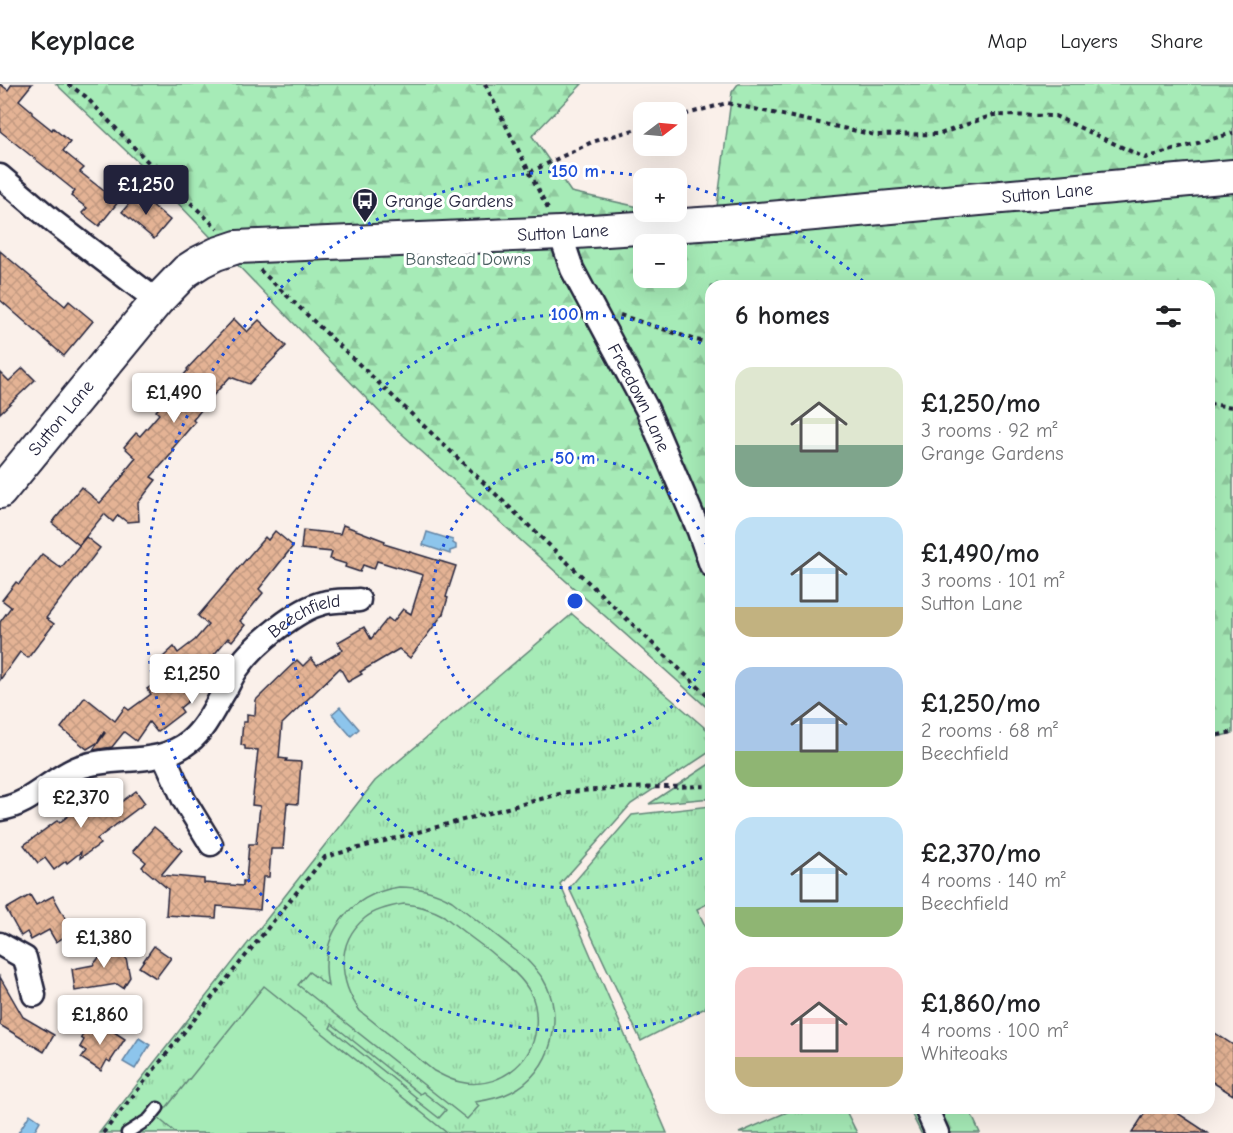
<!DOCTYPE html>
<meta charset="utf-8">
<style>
:root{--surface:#fff;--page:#f2f2f2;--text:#202124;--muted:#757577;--line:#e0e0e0;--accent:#22223b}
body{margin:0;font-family:"Comic Neue",sans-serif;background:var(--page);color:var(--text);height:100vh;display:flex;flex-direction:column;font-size:22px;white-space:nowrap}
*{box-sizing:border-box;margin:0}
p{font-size:20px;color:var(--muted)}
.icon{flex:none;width:33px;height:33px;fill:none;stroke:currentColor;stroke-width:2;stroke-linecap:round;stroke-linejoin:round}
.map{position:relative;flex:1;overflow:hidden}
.side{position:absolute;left:705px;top:196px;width:510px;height:834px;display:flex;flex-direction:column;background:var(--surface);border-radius:18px;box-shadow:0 6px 24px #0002}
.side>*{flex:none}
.needle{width:39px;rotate:74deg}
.buttons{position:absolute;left:633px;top:18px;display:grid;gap:12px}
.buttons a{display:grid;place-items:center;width:54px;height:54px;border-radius:12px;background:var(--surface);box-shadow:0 6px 24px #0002;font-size:30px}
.price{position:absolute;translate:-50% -51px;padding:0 14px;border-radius:6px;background:#fff;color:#222;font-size:20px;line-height:39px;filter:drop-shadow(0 2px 3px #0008)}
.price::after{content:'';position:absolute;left:50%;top:36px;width:18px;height:14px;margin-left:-9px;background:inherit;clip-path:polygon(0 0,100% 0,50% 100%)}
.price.selected{background:var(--accent);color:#fff}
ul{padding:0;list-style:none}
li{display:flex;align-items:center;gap:18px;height:150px;padding:0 30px}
li span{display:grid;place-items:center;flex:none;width:168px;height:120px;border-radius:18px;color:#555}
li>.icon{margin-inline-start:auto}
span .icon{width:72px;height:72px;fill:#fffc;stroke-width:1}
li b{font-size:26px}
h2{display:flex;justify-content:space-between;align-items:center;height:72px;padding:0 30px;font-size:26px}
header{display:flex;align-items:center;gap:36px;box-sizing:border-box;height:84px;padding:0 30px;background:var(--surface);border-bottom:2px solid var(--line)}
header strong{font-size:28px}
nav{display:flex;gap:33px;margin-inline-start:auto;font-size:21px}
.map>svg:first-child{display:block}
.grass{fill:url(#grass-tufts);stroke:#648679;stroke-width:1.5}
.forest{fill:url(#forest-firs);stroke:#648679;stroke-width:1.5;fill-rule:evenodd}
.garden{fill:#a6ebb7;stroke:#648679;stroke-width:1.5;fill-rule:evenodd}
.water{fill:#8dc5ec;stroke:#6284a5;stroke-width:1.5}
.building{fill:url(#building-cross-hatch);stroke:#22223b;stroke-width:1.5}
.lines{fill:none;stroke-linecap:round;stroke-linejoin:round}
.lane-casing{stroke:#22223b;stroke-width:15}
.street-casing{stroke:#22223b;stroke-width:27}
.secondary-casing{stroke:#22223b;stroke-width:36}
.path{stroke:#22223b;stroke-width:4;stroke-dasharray:4.5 4.5;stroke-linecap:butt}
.lane{stroke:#fff;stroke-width:10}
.street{stroke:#fff;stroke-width:22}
.secondary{stroke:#fff;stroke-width:32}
.ring{fill:none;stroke:#1d4ed8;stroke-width:3;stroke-dasharray:3 6}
.labels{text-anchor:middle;stroke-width:6;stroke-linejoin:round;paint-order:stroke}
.street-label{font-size:18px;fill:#22223b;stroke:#fff}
.poi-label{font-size:18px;fill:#22223b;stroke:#fff;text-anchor:start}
.park-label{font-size:18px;fill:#4a5e60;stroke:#fff}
.centre{fill:#1d4ed8;stroke:#fff;stroke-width:3}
.ring-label{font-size:18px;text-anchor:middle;font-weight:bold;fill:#1d4ed8;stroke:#fff;stroke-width:6;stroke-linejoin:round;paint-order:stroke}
</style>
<header>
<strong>Keyplace</strong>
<nav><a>Map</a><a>Layers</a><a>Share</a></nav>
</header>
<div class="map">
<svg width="1233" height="1049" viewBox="0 0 1233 1049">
<defs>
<pattern id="grass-tufts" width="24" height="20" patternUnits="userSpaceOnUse" patternTransform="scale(1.5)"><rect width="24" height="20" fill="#a6ebb7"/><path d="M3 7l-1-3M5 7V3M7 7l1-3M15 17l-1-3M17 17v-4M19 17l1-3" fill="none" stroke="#8fc99e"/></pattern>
<pattern id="forest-firs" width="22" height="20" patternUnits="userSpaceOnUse" patternTransform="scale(1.5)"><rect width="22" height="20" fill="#a6ebb7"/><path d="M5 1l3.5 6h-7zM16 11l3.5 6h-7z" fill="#8fc99e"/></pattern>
<pattern id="building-cross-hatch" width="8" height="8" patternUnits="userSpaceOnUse" patternTransform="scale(1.5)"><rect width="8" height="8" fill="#e4b395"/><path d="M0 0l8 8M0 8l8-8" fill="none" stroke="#c39a81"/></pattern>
</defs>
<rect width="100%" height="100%" fill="#faf0ea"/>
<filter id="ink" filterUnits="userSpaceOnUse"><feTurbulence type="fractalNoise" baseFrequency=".0167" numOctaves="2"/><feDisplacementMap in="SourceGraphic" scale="12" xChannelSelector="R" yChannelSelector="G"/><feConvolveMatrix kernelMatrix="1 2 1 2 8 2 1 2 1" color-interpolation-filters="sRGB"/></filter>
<g filter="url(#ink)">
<g class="grass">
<polygon points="572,530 711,649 711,667 631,720 560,800 667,1049 99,1049 375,697"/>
<polygon points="711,722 711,818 697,825 711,854 711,921 641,957 569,804 632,731"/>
<polygon points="794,1025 845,1025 857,1049 739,1049"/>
</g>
<g class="forest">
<path d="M56,0H582L532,52L571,108L643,124L644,128H662L715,138L732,8L738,0H1233V649L1209,655V202H711V627L392,341L144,84ZM644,160H676V194H644Z"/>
<polygon points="711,679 711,714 649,720"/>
<polygon points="909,1025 969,1025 980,1049 921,1049"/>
</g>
<g class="garden">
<path d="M399,803C419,803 435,807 452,817L524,873C531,880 538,887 543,895C566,933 552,988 511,1008C500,1014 488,1016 475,1018L479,1022L467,1035L298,901L309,888L328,902C318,852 348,811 399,803ZM404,820C419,821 431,825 444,832C458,844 473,855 488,866C503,879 520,890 530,908C536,919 537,932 536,944C532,981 496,1006 460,998C450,996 442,991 434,987L360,927C339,898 335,859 365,834C376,825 391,822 404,820Z"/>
<polygon points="264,902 447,1049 176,1049 158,1034"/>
<polygon points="332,940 420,1010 423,1008 446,1026 439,1034 416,1016 417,1014 330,944"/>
</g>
<g class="water">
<polygon points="427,448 453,456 453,459 456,461 456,465 450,467 450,470 423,461"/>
<polygon points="340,623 359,645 351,652 332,630"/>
<polygon points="139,954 150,961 135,985 123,978"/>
<polygon points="30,1030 40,1037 33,1049 18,1049"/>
</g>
<g class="building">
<polygon points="0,0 8,6 12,0 32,0 19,16 32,27 32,30 52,46 53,44 70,58 63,67 84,84 80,88 118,118 99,142 82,129 87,124 71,112 75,107 0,47"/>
<polygon points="138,109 170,136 154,155 122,128"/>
<polygon points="0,167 65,222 69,217 93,237 64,272 0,216"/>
<polygon points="234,235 247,248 259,236 286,262 249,300 230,293 210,315 193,336 195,338 172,365 174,367 151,393 156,396 138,419 139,437 127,438 118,431 113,438 104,430 79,461 52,439 81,403 100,419 127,387 126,386 136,374 124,363 136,349 140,352 159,330 156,327 166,316 164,315 188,286 187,285"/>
<polygon points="23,284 35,296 0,329 0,288 9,297"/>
<polygon points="343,441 385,457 384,460 456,482 446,513 448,514 443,530 410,574 399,565 360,588 362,590 348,598 340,584 282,640 279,674 287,675 286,677 301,678 298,720 287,719 283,765 271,765 269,793 263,793 260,826 217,822 216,834 166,831 168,805 142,783 146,778 133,767 154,743 182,766 161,791 204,795 204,799 243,802 243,797 246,797 249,760 256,760 260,722 252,721 258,666 245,665 245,662 241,661 243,638 247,638 247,630 255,631 256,616 258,614 297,576 303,582 311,574 317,581 343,566 338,558 364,543 371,555 388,534 393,538 403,525 411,530 423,491 377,477 374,485 363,481 360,488 345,483 346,480 330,475 332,468 301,465 303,446 340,450"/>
<polygon points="275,447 293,462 259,505 263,509 240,537 245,541 232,557 228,554 207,579 212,585 208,588 211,591 188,609 191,615 180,624 183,628 157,648 149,638 136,657 124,648 112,663 93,666 105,649 104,648 97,659 87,665 61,644 85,613 115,637 125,623 129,626 151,610 147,605 173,587 163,573 174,563 178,569 195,556 208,541 198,532 265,453 268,456"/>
<polygon points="86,453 100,464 46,534 54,540 28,574 20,568 0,596 0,538 11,523 2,516 16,498 19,500 42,470 61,484"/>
<polygon points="136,707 145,719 97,755 100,760 80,774 81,768 67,779 66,777 54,786 45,774 38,779 24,761 58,736 60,738 100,708 103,712 107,709 117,721"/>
<polygon points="30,811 36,821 53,812 73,848 56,858 49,846 31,856 27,848 21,852 6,825"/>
<polygon points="122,855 130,893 123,904 117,900 75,907 72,885 93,881 101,871 99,861"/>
<polygon points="154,862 171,874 156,894 139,883"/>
<polygon points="0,893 23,933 54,951 44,968 0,941"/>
<polygon points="102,940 125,955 110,978 107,976 101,987 81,974 86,967 80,963 84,956 81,954 88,941 98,947"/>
<polygon points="1209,945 1233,961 1233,1011 1209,996"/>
<polygon points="1148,1024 1170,1024 1208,1049 1132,1049"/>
</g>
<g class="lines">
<defs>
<polyline id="lane" points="127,1049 149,1035 158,1024"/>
<g id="street">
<polyline points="0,92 54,138 157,217"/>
<path id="s1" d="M560,149L572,185L647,325L699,447L711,481"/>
<polyline points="164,672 184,716 211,760"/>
<path id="s2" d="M0,725C31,721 52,693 80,683C118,670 157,684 190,657C206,644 215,622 226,605C230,597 234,588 240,581C255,560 297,525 323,519C334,516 347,517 359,516"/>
<polyline points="0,860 25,874 34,911"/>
<polyline points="926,1024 937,1049"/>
</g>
<g id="secondary">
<path id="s3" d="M0,408L157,217L186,187L200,178L216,170L237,163L560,149L715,139L1233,92"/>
</g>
</defs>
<use href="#lane" class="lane-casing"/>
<use href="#street" class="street-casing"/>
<use href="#secondary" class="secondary-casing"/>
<g class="path">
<polyline points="68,0 85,12 150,80 218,145"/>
<polyline points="485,0 548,125"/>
<polyline points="676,33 727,19 875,51 940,50 993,31 1055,32 1145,74 1233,49"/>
<polyline points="530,88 592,58 644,43"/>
<polyline points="260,186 711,615"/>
<polyline points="620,231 696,256 711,259"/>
<polyline points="1209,320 1233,323"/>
<polyline points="1209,653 1233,648"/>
<polyline points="103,1049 325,773 567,708 624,704 711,702"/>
</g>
<use href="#lane" class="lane"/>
<use href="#street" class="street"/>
<use href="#secondary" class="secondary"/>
</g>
</g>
<g class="ring">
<path d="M711 562A143 143 0 1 1 711 472"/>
<path d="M710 770A287 287 0 1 1 710 264"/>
<path d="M708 926A430 430 0 1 1 653 94M679 100A430 430 0 0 1 866 200"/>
</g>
<defs>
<symbol id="bus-pin" viewBox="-11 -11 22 30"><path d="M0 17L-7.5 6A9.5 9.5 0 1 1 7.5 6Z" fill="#22223b" stroke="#fff"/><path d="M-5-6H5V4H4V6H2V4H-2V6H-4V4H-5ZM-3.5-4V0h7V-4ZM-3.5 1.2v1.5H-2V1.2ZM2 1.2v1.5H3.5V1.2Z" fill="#fff"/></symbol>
</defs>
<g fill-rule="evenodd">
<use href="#bus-pin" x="350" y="102" width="30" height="40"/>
</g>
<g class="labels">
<g class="street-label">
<text dy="6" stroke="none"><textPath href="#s3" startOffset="1158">Sutton Lane</textPath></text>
<text dy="6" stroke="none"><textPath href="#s3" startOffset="672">Sutton Lane</textPath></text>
<text dy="6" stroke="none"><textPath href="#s1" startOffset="183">Freedown Lane</textPath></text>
<text dy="6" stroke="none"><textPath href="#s3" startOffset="96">Sutton Lane</textPath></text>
<text dy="6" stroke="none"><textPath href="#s2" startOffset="380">Beechfield</textPath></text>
</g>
<g class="poi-label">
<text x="385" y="123">Grange Gardens</text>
</g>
<g class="park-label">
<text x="468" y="181">Banstead Downs</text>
</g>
</g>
<circle cx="575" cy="517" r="9" class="centre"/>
<g class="ring-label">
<text x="575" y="93">150 m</text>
<text x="575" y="236">100 m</text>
<text x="575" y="380">50 m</text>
</g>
</svg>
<div class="buttons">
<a><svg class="needle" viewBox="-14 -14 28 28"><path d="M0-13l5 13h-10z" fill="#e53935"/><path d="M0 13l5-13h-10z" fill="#757577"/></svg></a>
<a>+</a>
<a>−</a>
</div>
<b class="price selected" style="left:146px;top:132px">£1,250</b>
<b class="price" style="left:174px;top:340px">£1,490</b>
<b class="price" style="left:192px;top:621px">£1,250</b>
<b class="price" style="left:81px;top:745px">£2,370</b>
<b class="price" style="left:104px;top:885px">£1,380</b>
<b class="price" style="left:100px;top:962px">£1,860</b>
<section class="side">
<h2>6 homes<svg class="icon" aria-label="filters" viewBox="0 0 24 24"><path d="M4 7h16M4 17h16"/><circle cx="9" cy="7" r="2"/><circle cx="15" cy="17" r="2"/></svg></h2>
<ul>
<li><span style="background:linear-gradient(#dfe7d0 65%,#7fa58c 0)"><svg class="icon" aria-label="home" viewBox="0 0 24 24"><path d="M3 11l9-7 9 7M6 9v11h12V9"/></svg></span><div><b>£1,250/mo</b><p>3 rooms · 92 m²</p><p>Grange Gardens</p></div></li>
<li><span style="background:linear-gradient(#bfe0f5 75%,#c2b280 0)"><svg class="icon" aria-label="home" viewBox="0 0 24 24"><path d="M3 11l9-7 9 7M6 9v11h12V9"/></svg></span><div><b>£1,490/mo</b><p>3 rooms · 101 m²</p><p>Sutton Lane</p></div></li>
<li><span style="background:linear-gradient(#a9c7e8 70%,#8fb573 0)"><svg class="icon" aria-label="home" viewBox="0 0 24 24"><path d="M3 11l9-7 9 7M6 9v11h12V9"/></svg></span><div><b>£1,250/mo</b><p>2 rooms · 68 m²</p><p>Beechfield</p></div></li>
<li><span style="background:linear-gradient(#bfe0f5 75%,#8fb573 0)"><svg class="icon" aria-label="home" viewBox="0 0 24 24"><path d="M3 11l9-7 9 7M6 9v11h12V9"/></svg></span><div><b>£2,370/mo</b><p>4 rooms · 140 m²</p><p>Beechfield</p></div></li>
<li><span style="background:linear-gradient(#f6c9c9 75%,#c2b280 0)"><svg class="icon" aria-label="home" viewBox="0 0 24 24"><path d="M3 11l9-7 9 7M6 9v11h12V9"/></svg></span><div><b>£1,860/mo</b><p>4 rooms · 100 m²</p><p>Whiteoaks</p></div></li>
</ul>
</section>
</div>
